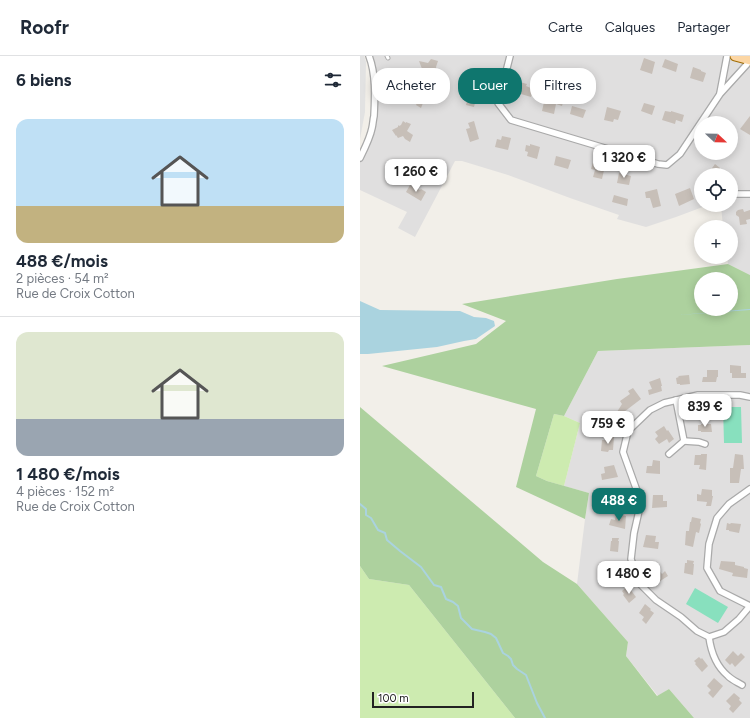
<!DOCTYPE html>
<html lang="fr">
<meta charset="utf-8">
<style>
:root{--surface:#fff;--page:#f2f2f3;--text:#1f2937;--muted:#747a83;--line:#e0e1e3;--accent:#0f766e}
body{margin:0;font-family:Figtree,sans-serif;background:var(--page);color:var(--text);height:100vh;display:flex;flex-direction:column;font-size:15px;white-space:nowrap}
*{box-sizing:border-box;margin:0}
p{font-size:13px;color:var(--muted)}
.icon{flex:none;width:22px;height:22px;fill:none;stroke:currentColor;stroke-width:2;stroke-linecap:round;stroke-linejoin:round}
.map{position:relative;flex:1;overflow:hidden}
.panel{display:flex;flex-direction:column;background:var(--surface);width:360px}
.panel>*{flex:none}
.hud{position:absolute;left:12px;top:12px;width:318px;height:36px;display:flex;gap:8px}
.needle{width:26px;rotate:112deg}
.tools{position:absolute;left:334px;top:60px;display:grid;gap:8px}
.tools a{display:grid;place-items:center;width:44px;height:44px;border-radius:50%;background:var(--surface);box-shadow:0 2px 10px #0003;font-size:20px}
.scale{position:absolute;left:12px;bottom:10px;width:102px;box-sizing:border-box;padding-left:4px;border:2px solid #222;border-top:0;font-size:11px;line-height:14px;white-space:nowrap;color:#222;-webkit-text-stroke:3px #fff;paint-order:stroke}
.price{position:absolute;translate:-50% -34px;padding:0 9px;border-radius:8px;background:#fff;color:#222;font-size:13px;line-height:26px;filter:drop-shadow(0 1px 2px #0008)}
.price::after{content:'';position:absolute;left:50%;top:24px;width:12px;height:9px;margin-left:-6px;background:inherit;clip-path:polygon(0 0,100% 0,50% 100%)}
.price.current{background:var(--accent);color:#fff}
ul{padding:0;list-style:none}
li{display:grid;align-content:center;gap:8px;height:212px;padding:0 16px}
li+li{border-top:1px solid var(--line)}
li span{display:grid;place-items:center;height:124px;border-radius:12px;color:#555}
li>.icon{margin-inline-start:auto}
span .icon{width:72px;height:72px;fill:#fffc;stroke-width:1}
li b{font-size:17px}
h2{display:flex;justify-content:space-between;align-items:center;height:48px;padding:0 16px;font-size:17px}
.pill{padding:0 14px;border-radius:16px;background:var(--surface);box-shadow:0 2px 10px #0003;font-size:14px;line-height:36px}
.pill.current{background:var(--accent);color:#fff}
header{display:flex;align-items:center;gap:24px;box-sizing:border-box;height:56px;padding:0 20px;background:var(--surface);border-bottom:1px solid var(--line)}
header strong{font-size:19px}
nav{display:flex;gap:22px;margin-inline-start:auto;font-size:14px}
main{display:flex;flex:1;min-height:0}
.map>svg:first-child{display:block}
.residential{fill:#e0dfdf;fill-rule:evenodd}
.grass{fill:#cdebb0}
.forest{fill:#add19e;fill-rule:evenodd}
.pitch{fill:#88e0be}
.parking{fill:#e2e2e2}
.water{fill:#aad3df}
.lines{fill:none;stroke-linecap:round;stroke-linejoin:round}
.stream{stroke:#aad3df;stroke-width:2}
.building{fill:#c7bfb8}
.lane-casing{stroke:#a9a9a9;stroke-width:5}
.street-casing{stroke:#a9a9a9;stroke-width:8}
.primary-casing{stroke:#a06b00;stroke-width:11}
.lane{stroke:#fff;stroke-width:3}
.street{stroke:#fff;stroke-width:5.5}
.primary{stroke:#fcd6a4;stroke-width:9}
</style>
<header>
<strong>Roofr</strong>
<nav><a>Carte</a><a>Calques</a><a>Partager</a></nav>
</header>
<main>
<section class="panel">
<h2>6 biens<svg class="icon" aria-label="filters" viewBox="0 0 24 24"><path d="M4 7h16M4 17h16"/><circle cx="9" cy="7" r="2"/><circle cx="15" cy="17" r="2"/></svg></h2>
<ul>
<li><span style="background:linear-gradient(#bfe0f5 70%,#c2b280 0)"><svg class="icon" aria-label="home" viewBox="0 0 24 24"><path d="M3 11l9-7 9 7M6 9v11h12V9"/></svg></span><div><b>488 €/mois</b><p>2 pièces · 54 m²</p><p>Rue de Croix Cotton</p></div></li>
<li><span style="background:linear-gradient(#dfe7d0 70%,#9aa5b1 0)"><svg class="icon" aria-label="home" viewBox="0 0 24 24"><path d="M3 11l9-7 9 7M6 9v11h12V9"/></svg></span><div><b>1 480 €/mois</b><p>4 pièces · 152 m²</p><p>Rue de Croix Cotton</p></div></li>
</ul>
</section>
<div class="map">
<svg width="390" height="662" viewBox="0 0 390 662">
<rect width="100%" height="100%" fill="#f2efe9"/>
<g class="residential">
<path d="M7,0H390V219L368,208L367,201H371V171H363L361,149H371V119H341V149H348L316,161L286,171L257,163L259,159L210,142L148,119L102,105H95L55,181L38,172L47,156L0,134V97L7,84L12,59L13,22ZM341,67H371V97H341Z"/>
<polygon points="390,289 390,662 334,662 309,633 298,640 266,600 268,586 217,528 225,463 229,437 204,430 220,367 204,360 238,295"/>
</g>
<g class="grass">
<polygon points="194,358 204,360 220,367 204,430 187,425 176,420"/>
<polygon points="0,510 9,523 49,529 155,662 0,662"/>
</g>
<g class="forest">
<path d="M368,208L390,219V289L238,295L204,360L194,358L176,420L187,425L229,437L225,463L156,431L176,353L22,310L116,288L146,265L102,248L257,223ZM341,223H371V253H341Z"/>
<polygon points="0,351 183,506 217,528 268,586 266,600 297,640 309,633 334,662 155,662 49,529 9,523 0,510"/>
</g>
<g class="pitch">
<polygon points="363,351 381,351 382,387 364,387"/>
<polygon points="335,532 368,551 358,567 326,548"/>
</g>
<polygon class="parking" points="0,0 4,0 6,6 5,56 0,83"/>
<polygon class="water" points="0,245 20,254 100,255 114,261 126,262 134,265 135,270 319,259 389,253 390,253 390,254 319,259 135,270 116,283 104,285 77,291 8,298 0,298"/>
<g class="lines">
<polyline class="stream" points="0,448 6,453 6,459 11,462 18,474 25,477 27,484 40,495 61,511 74,529 81,531 86,543 93,546 98,550 101,562 112,573 125,576 131,578 136,582 143,597 148,600 151,603 153,609 157,613 166,619 177,647 185,662"/>
</g>
<g class="building">
<polygon points="284,2 295,6 292,18 280,14"/>
<polygon points="71,3 78,5 76,11 79,21 72,20 70,12 64,18 59,5 68,7"/>
<polygon points="305,3 318,8 316,16 302,11"/>
<polygon points="333,11 341,14 341,15 346,17 343,26 330,22"/>
<polygon points="117,13 127,15 123,28 114,26"/>
<polygon points="160,26 167,28 166,30 173,33 171,41 161,38 160,35 157,34"/>
<polygon points="64,30 72,33 66,48 63,47 61,52 56,49 58,45 56,44 59,37 61,38"/>
<polygon points="193,38 201,40 201,42 204,43 202,50 196,48 194,58 182,55 184,46 188,47 190,42 192,42"/>
<polygon points="108,41 116,43 114,51 106,49"/>
<polygon points="284,47 295,50 292,59 281,55"/>
<polygon points="212,50 226,54 223,62 210,58"/>
<polygon points="247,51 261,55 258,64 254,63 253,66 244,64"/>
<polygon points="305,55 311,56 311,55 324,59 322,66 316,64 315,68 302,64"/>
<polygon points="390,60 390,79 380,73"/>
<polygon points="43,65 46,67 46,66 51,68 47,75 53,79 50,86 45,83 43,80 38,82 36,79 36,80 32,74 38,71 38,69 39,70 41,69"/>
<polygon points="114,65 119,83 110,86 106,73 110,72 108,67"/>
<polygon points="142,80 151,82 148,94 135,91 137,83 141,84"/>
<polygon points="170,88 180,91 177,103 167,100 168,96 165,95 166,89 170,90"/>
<polygon points="196,100 211,104 208,113 194,109"/>
<polygon points="233,106 245,110 242,123 233,121 235,114 231,113"/>
<polygon points="355,108 360,112 360,114 357,119 347,119"/>
<polygon points="259,117 271,120 269,129 257,127"/>
<polygon points="50,129 60,134 61,133 66,136 61,145 46,136"/>
<polygon points="330,132 334,143 319,150 315,138"/>
<polygon points="297,133 301,150 293,152 290,142 286,142 285,136"/>
<polygon points="254,139 268,143 267,150 252,146"/>
<polygon points="383,153 384,156 390,154 390,163 386,164 387,168 380,169 379,161 376,159 376,156 378,154"/>
<polygon points="370,309 381,310 381,317 386,317 386,322 372,322 372,317 370,317"/>
<polygon points="347,314 358,314 358,321 357,321 356,326 342,326 343,321 347,321"/>
<polygon points="329,319 330,328 320,329 320,328 317,328 316,322 319,321 318,320"/>
<polygon points="300,322 302,330 301,330 302,335 289,339 288,334 292,333 289,326"/>
<polygon points="273,332 281,343 260,359 263,360 257,369 256,369 255,371 249,368 251,365 249,364 255,355 257,356 262,348 260,345 270,338 268,335"/>
<polygon points="341,368 351,368 352,376 341,376 341,375 338,375 338,369 341,369"/>
<polygon points="304,370 307,375 308,374 314,383 309,387 307,383 299,388 295,383 298,380 295,376"/>
<polygon points="249,380 254,381 253,394 249,394 248,396 241,395 242,384 249,384"/>
<polygon points="341,398 347,398 346,414 339,413 340,409 334,409 335,399 341,399"/>
<polygon points="375,398 383,399 384,413 381,413 379,427 370,427 370,412 373,412"/>
<polygon points="293,404 300,405 300,418 286,417 287,410 292,410"/>
<polygon points="254,409 258,421 242,424 241,418 245,417 244,411"/>
<polygon points="261,433 261,436 262,436 264,446 256,447 254,437 255,437 254,434"/>
<polygon points="342,433 352,434 352,440 353,440 351,450 346,450 347,446 337,445 337,438 341,439"/>
<polygon points="293,439 303,439 303,445 307,445 307,451 292,452"/>
<polygon points="256,458 266,460 265,473 249,469 251,463 255,464"/>
<polygon points="332,461 341,463 340,467 341,468 339,477 336,476 333,491 325,489 326,475 329,475 330,466 331,466"/>
<polygon points="367,467 370,468 371,467 381,468 379,477 369,475 369,474 366,474"/>
<polygon points="286,479 296,480 295,486 299,486 298,493 283,491"/>
<polygon points="252,482 259,482 258,485 259,485 258,496 250,495 251,485 252,485"/>
<polygon points="327,504 334,505 333,508 334,508 333,519 324,517 325,507 327,507"/>
<polygon points="361,505 375,506 375,509 384,511 384,512 388,513 387,522 372,520 373,517 359,513"/>
<polygon points="259,507 262,519 247,522 245,515 250,515 249,509"/>
<polygon points="297,512 302,518 305,515 308,520 297,527 294,524 293,525 288,518"/>
<polygon points="267,531 269,534 270,533 276,541 269,547 263,539 264,538 262,535"/>
<polygon points="285,548 291,553 290,554 294,557 286,568 282,564 284,561 279,557"/>
<polygon points="373,595 378,600 381,597 385,601 375,611 372,607 370,609 365,604"/>
<polygon points="339,601 341,603 342,602 348,610 342,616 335,608 336,607 334,605"/>
<polygon points="354,622 363,630 353,642 348,637 351,634 347,630"/>
<polygon points="374,637 380,642 379,644 382,647 373,657 369,653 371,650 366,645"/>
</g>
<g class="lines">
<defs>
<polyline id="lane" points="27,0 28,2"/>
<g id="street">
<polyline points="150,0 138,47 151,64 298,108 307,109 320,98 360,38 390,5"/>
<polyline points="360,37 367,0"/>
<path d="M0,102C5,92 10,82 12,72C13,68 13,64 14,60C15,40 16,18 9,0"/>
<polyline points="371,138 390,138"/>
<polyline points="324,385 339,386 345,388"/>
<polyline points="309,398 324,385 316,344"/>
<polyline points="390,433 369,448 357,462 349,488 347,512 360,535 390,550"/>
<polyline points="390,550 379,563 364,576 349,581 337,575 321,561 296,544 279,527 271,503 274,477 281,446 263,396 268,375 290,354 304,347 338,339 380,339 390,341"/>
<path d="M349,581C351,596 356,610 368,620C372,624 377,626 382,629"/>
</g>
<polyline id="primary" points="375,0 390,4"/>
</defs>
<use href="#lane" class="lane-casing"/>
<use href="#street" class="street-casing"/>
<use href="#primary" class="primary-casing"/>
<use href="#lane" class="lane"/>
<use href="#street" class="street"/>
<use href="#primary" class="primary"/>
</g>
</svg>
<div class="tools">
<a><svg class="needle" viewBox="-14 -14 28 28"><path d="M0-13l5 13h-10z" fill="#e53935"/><path d="M0 13l5-13h-10z" fill="#747a83"/></svg></a>
<a><svg class="icon" aria-label="locate" viewBox="0 0 24 24"><circle cx="12" cy="12" r="6"/><path d="M12 2v4M12 18v4M2 12h4M18 12h4"/></svg></a>
<a>+</a>
<a>−</a>
</div>
<div class="scale">100 m</div>
<b class="price" style="left:264px;top:123px">1 320 €</b>
<b class="price" style="left:56px;top:137px">1 260 €</b>
<b class="price" style="left:345px;top:372px">839 €</b>
<b class="price" style="left:248px;top:389px">759 €</b>
<b class="price current" style="left:259px;top:466px">488 €</b>
<b class="price" style="left:269px;top:539px">1 480 €</b>
<div class="hud">
<a class="pill">Acheter</a>
<a class="pill current">Louer</a>
<a class="pill">Filtres</a>
</div>
</div>
</main>
